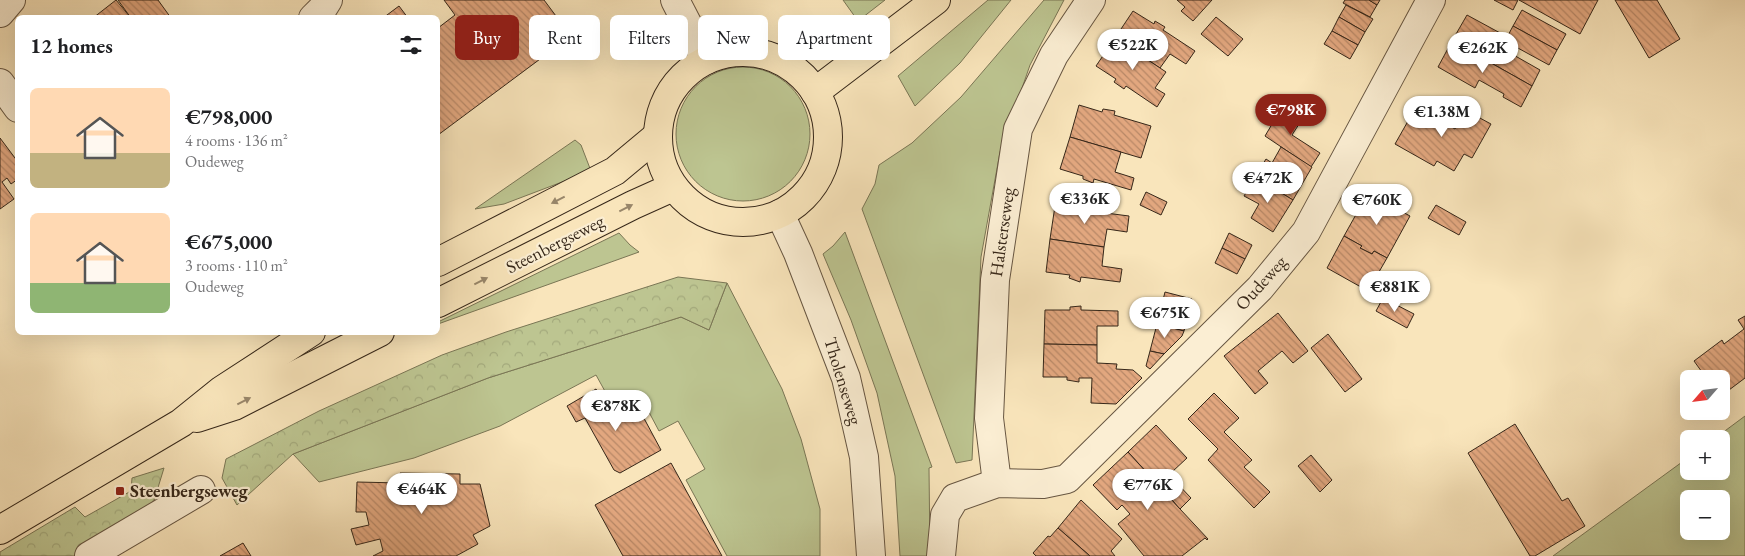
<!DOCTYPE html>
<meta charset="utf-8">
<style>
:root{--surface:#fff;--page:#f6f6f6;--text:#202124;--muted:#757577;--accent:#8f2418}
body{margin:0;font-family:"EB Garamond",serif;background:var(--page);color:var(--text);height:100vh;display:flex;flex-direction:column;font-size:19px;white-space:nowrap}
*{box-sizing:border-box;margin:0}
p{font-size:16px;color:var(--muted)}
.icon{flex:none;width:28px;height:28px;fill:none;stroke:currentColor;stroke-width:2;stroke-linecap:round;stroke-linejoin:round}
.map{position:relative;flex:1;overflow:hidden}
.sheet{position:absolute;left:15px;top:15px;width:425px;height:320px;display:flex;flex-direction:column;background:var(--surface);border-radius:8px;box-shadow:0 5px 20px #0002}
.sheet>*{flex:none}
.banner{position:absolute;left:455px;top:15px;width:475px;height:45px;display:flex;gap:10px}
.needle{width:32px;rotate:242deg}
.controls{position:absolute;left:1680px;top:370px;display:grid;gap:10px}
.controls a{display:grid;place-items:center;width:50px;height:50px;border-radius:8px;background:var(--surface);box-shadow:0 5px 20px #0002;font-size:25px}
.price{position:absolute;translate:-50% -42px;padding:0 11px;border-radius:18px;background:#fff;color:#222;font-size:16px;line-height:32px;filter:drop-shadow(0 1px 2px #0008)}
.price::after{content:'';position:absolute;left:50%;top:30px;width:15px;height:11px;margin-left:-8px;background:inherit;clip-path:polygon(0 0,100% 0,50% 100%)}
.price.current{background:var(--accent);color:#fff}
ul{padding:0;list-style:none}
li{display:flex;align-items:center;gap:15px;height:125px;padding:0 15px}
li span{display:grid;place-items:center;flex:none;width:140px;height:100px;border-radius:8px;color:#555}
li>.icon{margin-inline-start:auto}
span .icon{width:60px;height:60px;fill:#fffc;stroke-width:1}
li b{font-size:21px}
h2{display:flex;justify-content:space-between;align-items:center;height:60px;padding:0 15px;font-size:21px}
.tag{padding:0 18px;border-radius:8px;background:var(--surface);box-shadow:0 5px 20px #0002;font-size:18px;line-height:45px}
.tag.current{background:var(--accent);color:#fff}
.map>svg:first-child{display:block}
.green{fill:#bdc591;stroke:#7a7655;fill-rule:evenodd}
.forest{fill:url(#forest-crowns);stroke:#7a7655}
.building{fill:url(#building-back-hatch);stroke:#362719}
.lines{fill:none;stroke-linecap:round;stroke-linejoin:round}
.minor-casing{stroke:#675642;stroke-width:30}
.major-casing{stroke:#362719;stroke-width:30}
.minor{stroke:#fbeed3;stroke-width:28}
.major{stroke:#f9e5bb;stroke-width:28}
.oneway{fill:#98866a}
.poi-dot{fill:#8f2418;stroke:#fbeed3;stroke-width:2}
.labels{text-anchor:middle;stroke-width:4.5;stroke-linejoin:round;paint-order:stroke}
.street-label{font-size:18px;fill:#362719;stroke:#fbeed3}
.poi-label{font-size:18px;font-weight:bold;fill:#362719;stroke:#fbeed3;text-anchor:start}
</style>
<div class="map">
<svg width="1745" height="556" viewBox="0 0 1745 556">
<defs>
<pattern id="forest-crowns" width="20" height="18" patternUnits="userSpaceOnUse" patternTransform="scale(1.25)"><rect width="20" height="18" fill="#bdc591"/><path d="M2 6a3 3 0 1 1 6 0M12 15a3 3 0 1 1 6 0" fill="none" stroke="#a3a97c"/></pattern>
<pattern id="building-back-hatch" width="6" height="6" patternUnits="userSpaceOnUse" patternTransform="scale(1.25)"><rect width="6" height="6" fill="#e2a77f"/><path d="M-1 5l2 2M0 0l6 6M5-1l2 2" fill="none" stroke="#b88867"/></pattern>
</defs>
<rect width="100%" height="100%" fill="#f9e5bb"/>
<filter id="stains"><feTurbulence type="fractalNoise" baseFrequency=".004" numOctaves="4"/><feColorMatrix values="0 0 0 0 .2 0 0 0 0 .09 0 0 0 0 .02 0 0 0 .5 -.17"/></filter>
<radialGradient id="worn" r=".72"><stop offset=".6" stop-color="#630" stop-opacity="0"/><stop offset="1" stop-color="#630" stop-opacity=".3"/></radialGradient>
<g class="green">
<polygon points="843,0 885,0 858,21"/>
<polygon points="988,0 1011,0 960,63 915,106 898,76"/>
<polygon points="1044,0 1064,0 1030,65 1000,152 981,257 972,460 956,463 862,209 875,184 879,165 912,143 961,97"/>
<circle cx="743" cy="134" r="67"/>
<polygon points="575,140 581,145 591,171 504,204 475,209"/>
<polygon points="845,232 932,467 929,468 930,556 900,556 895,476 877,393 851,320 823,254 833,246"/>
<polygon points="619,233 630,245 639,252 438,324 438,322"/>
<polygon points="727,283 782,389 801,439 820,509 820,556 727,556 686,480 705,469 678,421 659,431 642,399 617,413 596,375 500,426 414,458 319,482 293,454 488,378 681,317 709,330"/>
<path d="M1745,416V556H1553L1689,457V471H1721V439H1714ZM1689,499H1721V531H1689Z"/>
</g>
<g class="forest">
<polygon points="678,277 727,283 709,330 681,317 488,378 293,454 237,505 222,478 226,459 319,411 442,355 506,332"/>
<polygon points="164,468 149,517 81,556 0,556 0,552 75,507 85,517 131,491 132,478"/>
</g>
<g class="building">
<polygon points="116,0 131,18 93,18"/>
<polygon points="118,0 158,0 171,18 131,18"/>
<polygon points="444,0 544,0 571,36 438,135 438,28 455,15"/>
<polygon points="1177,0 1212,0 1193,21 1181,11 1185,7"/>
<polygon points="1345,0 1369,0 1377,5 1370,17 1343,3"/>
<polygon points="1369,0 1380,0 1377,5"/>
<polygon points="1494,0 1518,0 1513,10"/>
<polygon points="1519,0 1598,0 1580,34"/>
<polygon points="1615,0 1657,0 1680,39 1649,58"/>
<polygon points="1346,5 1373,19 1365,32 1339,17"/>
<polygon points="399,6 408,18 383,18"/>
<polygon points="1522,10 1566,34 1557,50 1513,26"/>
<polygon points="1133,11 1154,24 1155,21 1165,27 1163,30 1195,51 1186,64 1170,54 1160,68 1115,38"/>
<polygon points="1467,15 1502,34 1496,45 1540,70 1532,86 1452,41"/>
<polygon points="1216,17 1243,39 1228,56 1201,34"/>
<polygon points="1339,17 1365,32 1358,45 1332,31"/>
<polygon points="1513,26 1557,50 1549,65 1505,41"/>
<polygon points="1332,31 1358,45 1350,59 1324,44"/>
<polygon points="1115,38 1166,72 1155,88 1165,94 1157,107 1126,86 1124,89 1114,82 1116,79 1096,66"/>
<polygon points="1452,41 1532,86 1521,107 1503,97 1504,94 1479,80 1475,88 1438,67"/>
<polygon points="1284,104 1303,118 1292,135 1320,153 1311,167 1265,136"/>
<polygon points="1079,105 1102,112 1103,109 1115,111 1114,115 1151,126 1141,158 1070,137"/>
<polygon points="1416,107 1455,129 1465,110 1491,124 1472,158 1464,154 1454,171 1437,161 1434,166 1395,144"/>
<polygon points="1070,137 1121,152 1115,172 1134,178 1131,190 1094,179 1093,183 1083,179 1083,176 1060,169"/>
<polygon points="0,138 18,162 18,179 11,184 7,178 2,182 14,199 0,209"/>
<polygon points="1281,147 1312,167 1293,200 1255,177 1266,159 1272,163"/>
<polygon points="1255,177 1293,200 1273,232 1251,218 1259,204 1244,196"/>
<polygon points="1146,192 1167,202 1161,215 1140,205"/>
<polygon points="1368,193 1410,216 1387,258 1374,251 1372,254 1360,248 1362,246 1344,236"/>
<polygon points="1436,205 1466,222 1459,235 1428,218"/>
<polygon points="1055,206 1079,209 1079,207 1091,206 1090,211 1129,216 1127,232 1107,229 1104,247 1050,239"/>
<polygon points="1229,233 1252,245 1245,259 1222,248"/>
<polygon points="1344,236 1362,246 1360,248 1372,254 1374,251 1387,258 1368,291 1327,268"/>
<polygon points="1050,239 1104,247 1102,266 1122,269 1120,282 1081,277 1080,282 1069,278 1070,275 1046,272"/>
<polygon points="1222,248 1245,259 1237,274 1215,263"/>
<polygon points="1165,292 1192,299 1188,315 1161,308"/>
<polygon points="1383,298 1414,314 1407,328 1376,311"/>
<polygon points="1081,306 1081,310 1118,311 1118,326 1097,326 1097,345 1044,344 1045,310 1070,310 1070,307"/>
<polygon points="1161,308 1188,315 1184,331 1157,324"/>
<polygon points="1278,313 1308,351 1293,363 1282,351 1258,371 1268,383 1255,394 1224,356"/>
<polygon points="1745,316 1745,378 1721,396 1721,379 1707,379 1694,361 1722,340 1724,344 1744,329 1738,320"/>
<polygon points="1157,324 1184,331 1182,336 1164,354 1150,351"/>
<polygon points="1328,334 1362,379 1345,392 1311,348"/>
<polygon points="1044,344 1097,345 1097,363 1117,364 1116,369 1133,370 1142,378 1116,404 1091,403 1092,378 1079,378 1079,382 1067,380 1067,377 1043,377"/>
<polygon points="1150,351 1164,354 1150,369 1146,366"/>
<polygon points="596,389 615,423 639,409 661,450 620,473 614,470 585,418 576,422 567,406"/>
<polygon points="1214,393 1239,418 1224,432 1252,460 1244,467 1270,492 1254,508 1208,460 1218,449 1188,419"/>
<polygon points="1515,424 1562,501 1568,498 1585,526 1535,556 1530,556 1468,453"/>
<polygon points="1156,425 1187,458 1158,485 1128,452"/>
<polygon points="1128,452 1180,509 1208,539 1207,540 1205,538 1182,556 1144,556 1118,524 1130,514 1122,505 1117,510 1093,485"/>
<polygon points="1311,455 1332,480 1320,492 1298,466"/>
<polygon points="671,463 722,556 623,556 595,505"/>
<polygon points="400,473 460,474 460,484 480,484 490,526 473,535 478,544 456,556 373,556 383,551 380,539 356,545 351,529 369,525 366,512 356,512 357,482 400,483"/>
<polygon points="1173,479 1191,498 1180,509 1160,486 1165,481 1168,484"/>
<polygon points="1081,500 1122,539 1111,551 1115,556 1090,556 1058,528"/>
<polygon points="1058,528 1090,556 1036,556 1033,553 1048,536 1050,537"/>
<polygon points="243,543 251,556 220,556"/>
</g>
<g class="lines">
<defs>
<g id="minor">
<polyline points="675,0 706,60"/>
<polyline points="0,13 11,0"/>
<polyline points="313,18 323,8 328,0"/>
<polyline points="0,83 18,108"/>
<polyline points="780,214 798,253 846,378 864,457 871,556"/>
<polyline points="997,483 989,418 995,280 1018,129 1054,55 1091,0"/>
<polyline points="89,556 201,490"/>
<polyline points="941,556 945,515 955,498 997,483 1043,484 1067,479 1260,288 1306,232 1431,0"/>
</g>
<g id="major">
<circle cx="743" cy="137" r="85"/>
<polyline points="815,92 936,0"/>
<polyline points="438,262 615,171 657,136"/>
<polyline points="438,303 633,205 673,187"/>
<polyline points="197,418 234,406 380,332"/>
<polyline points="0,530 181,423 222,390 311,332"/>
</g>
</defs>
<use href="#minor" class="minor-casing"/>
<use href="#major" class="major-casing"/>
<use href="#minor" class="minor"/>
<use href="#major" class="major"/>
</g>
<defs><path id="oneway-solid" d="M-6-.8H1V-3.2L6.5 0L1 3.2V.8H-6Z" transform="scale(1.25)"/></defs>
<g class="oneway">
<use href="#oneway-solid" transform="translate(558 200) rotate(153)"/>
<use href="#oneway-solid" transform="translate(626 208) rotate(-27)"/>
<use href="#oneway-solid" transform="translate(481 281) rotate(-27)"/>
<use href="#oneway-solid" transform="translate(244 401) rotate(-27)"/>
</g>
<rect class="poi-dot" x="115" y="486" width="10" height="10" rx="2.5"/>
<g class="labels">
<g class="street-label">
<text transform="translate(1002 232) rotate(-82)" y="6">Halsterseweg</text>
<text transform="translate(555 244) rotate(-27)" y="6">Steenbergseweg</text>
<text transform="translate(1261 283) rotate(-48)" y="6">Oudeweg</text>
<text transform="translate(843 381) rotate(73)" y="6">Tholenseweg</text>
</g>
<g class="poi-label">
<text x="130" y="497">Steenbergseweg</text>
</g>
</g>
<rect width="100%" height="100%" filter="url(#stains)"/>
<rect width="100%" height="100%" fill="url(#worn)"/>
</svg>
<div class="controls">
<a><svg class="needle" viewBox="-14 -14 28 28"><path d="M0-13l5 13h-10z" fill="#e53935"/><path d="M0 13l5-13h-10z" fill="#757577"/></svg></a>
<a>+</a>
<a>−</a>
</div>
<b class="price" style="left:1133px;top:71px">€522K</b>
<b class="price" style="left:1483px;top:74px">€262K</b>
<b class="price current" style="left:1291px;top:136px">€798K</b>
<b class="price" style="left:1442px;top:138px">€1.38M</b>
<b class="price" style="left:1268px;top:204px">€472K</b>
<b class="price" style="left:1085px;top:225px">€336K</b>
<b class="price" style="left:1377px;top:226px">€760K</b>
<b class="price" style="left:1395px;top:313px">€881K</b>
<b class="price" style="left:1165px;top:339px">€675K</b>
<b class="price" style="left:616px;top:432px">€878K</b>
<b class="price" style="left:1148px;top:511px">€776K</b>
<b class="price" style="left:422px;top:515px">€464K</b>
<div class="banner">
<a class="tag current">Buy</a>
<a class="tag">Rent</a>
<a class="tag">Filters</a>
<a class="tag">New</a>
<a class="tag">Apartment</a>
</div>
<section class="sheet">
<h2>12 homes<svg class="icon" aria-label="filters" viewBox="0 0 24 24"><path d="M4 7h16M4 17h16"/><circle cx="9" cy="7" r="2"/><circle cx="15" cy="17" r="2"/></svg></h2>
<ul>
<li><span style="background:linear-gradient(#ffd9b3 65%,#c2b280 0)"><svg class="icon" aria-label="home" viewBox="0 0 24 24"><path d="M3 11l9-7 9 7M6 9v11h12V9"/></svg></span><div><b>€798,000</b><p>4 rooms · 136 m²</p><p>Oudeweg</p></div></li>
<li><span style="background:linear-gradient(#ffd9b3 70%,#8fb573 0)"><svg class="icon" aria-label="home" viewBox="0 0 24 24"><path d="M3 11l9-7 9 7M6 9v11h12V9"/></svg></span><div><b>€675,000</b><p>3 rooms · 110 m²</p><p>Oudeweg</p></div></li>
</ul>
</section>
</div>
